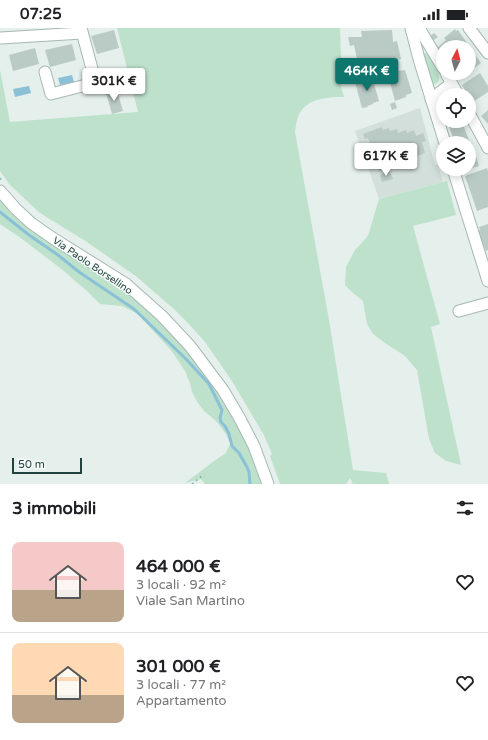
<!DOCTYPE html>
<html lang="it">
<meta charset="utf-8">
<style>
:root{--surface:#fff;--page:#f6f6f6;--text:#202124;--muted:#757577;--line:#e0e0e0;--accent:#0f766e}
body{margin:0;font-family:"Varela Round",sans-serif;background:var(--page);color:var(--text);height:100vh;display:flex;flex-direction:column;font-size:15px;white-space:nowrap}
*{box-sizing:border-box;margin:0}
p{font-size:13px;color:var(--muted)}
.icon{flex:none;width:22px;height:22px;fill:none;stroke:currentColor;stroke-width:2;stroke-linecap:round;stroke-linejoin:round}
.map{position:relative;height:456px;overflow:hidden}
.panel{display:flex;flex-direction:column;background:var(--surface);flex:1}
.panel>*{flex:none}
.needle{width:26px;rotate:6deg}
.buttons{position:absolute;left:436px;top:12px;display:grid;gap:8px}
.buttons a{display:grid;place-items:center;width:40px;height:40px;border-radius:50%;background:var(--surface);box-shadow:0 2px 10px #0003;font-size:20px}
.scale{position:absolute;left:12px;bottom:10px;width:70px;box-sizing:border-box;padding-left:4px;border:2px solid #22423e;border-top:0;font-size:11px;line-height:14px;white-space:nowrap;color:#22423e;-webkit-text-stroke:3px #f6fbf9;paint-order:stroke}
.price{position:absolute;translate:-50% -34px;padding:0 9px;border-radius:4px;background:#fff;color:#222;font-size:13px;line-height:26px;filter:drop-shadow(0 1px 2px #0008)}
.price::after{content:'';position:absolute;left:50%;top:24px;width:12px;height:9px;margin-left:-6px;background:inherit;clip-path:polygon(0 0,100% 0,50% 100%)}
.price.selected{background:var(--accent);color:#fff}
ul{padding:0;list-style:none}
li{display:flex;align-items:center;gap:12px;height:100px;padding:0 12px}
li+li{border-top:1px solid var(--line)}
li span{display:grid;place-items:center;flex:none;width:112px;height:80px;border-radius:8px;color:#555}
li>.icon{margin-inline-start:auto}
span .icon{width:48px;height:48px;fill:#fffc;stroke-width:1}
li b{font-size:17px}
h2{display:flex;justify-content:space-between;align-items:center;height:48px;padding:0 12px;font-size:17px}
.status{display:flex;justify-content:space-between;align-items:center;height:28px;padding:0 20px;background:var(--surface);direction:ltr}
.status svg{height:11px;fill:currentColor}
.map>svg:first-child{display:block}
.built{fill:#d3dfdb}
.green{fill:#bde1cb}
.water{fill:#8ac1d6}
.lines{fill:none;stroke-linecap:round;stroke-linejoin:round}
.stream{stroke:#8ac1d6;stroke-width:3}
.building{fill:#bacac5}
.minor-casing{stroke:#a7b8b4;stroke-width:13}
.path{stroke:#84b4ac;stroke-width:1.5;stroke-dasharray:2 3;stroke-linecap:butt}
.minor{stroke:#fff;stroke-width:11}
.labels{text-anchor:middle;stroke-width:3;stroke-linejoin:round;paint-order:stroke}
.street-label{font-size:10px;fill:#22423e;stroke:#f6fbf9}
</style>
<div class="status"><b>07:25</b><svg viewBox="0 0 49 12"><path d="M0 12V9h3v3zM5 12V6h3v6zM10 12V3h3v9zM15 12V0h3v12zM26 1h20v11H26zM47 4h2v5h-2z"/></svg></div>
<div class="map">
<svg width="488" height="456" viewBox="0 0 488 456">
<rect width="100%" height="100%" fill="#e5efec"/>
<polygon class="built" points="420,80 435,137 438,136 443,154 379,171 355,103"/>
<g class="green">
<path d="M117,0H340L341,29L345,45L338,48L344,69C329,69 310,70 301,83C297,89 296,97 295,104L329,292L353,442L386,445L389,456H353L350,450L346,456H280L270,428L272,426L264,407L232,353L205,314L188,295L175,282L137,249L87,214L40,185L27,173L9,156L0,143V42L10,94L138,84Z"/>
<path d="M424,25H427L430,27C433,33 443,48 438,54C437,55 433,57 432,58L423,27Z"/>
<polygon points="447,153 456,187 413,198 440,296 431,299 461,437 446,433 435,425 429,411 417,342 405,328 385,315 373,306 367,296 363,273 353,265 345,257 346,239 355,222 368,208 379,171"/>
<polygon points="0,171 135,270 158,291 177,311 211,351 244,408 254,431 263,456 205,456 201,451 185,455 214,433 226,425 230,416 226,406 216,393 204,383 198,375 192,364 190,355 185,343 171,322 155,305 138,286 122,278 100,276 85,261 75,253 64,243 22,211 0,196"/>
</g>
<g class="water">
<polygon points="72,47 74,54 60,57 58,50"/>
<polygon points="29,58 31,65 15,69 13,61"/>
</g>
<g class="lines">
<polyline class="stream" points="0,184 29,207 58,227 79,244 134,281 186,331 209,356 222,382 220,390 221,394 225,398 229,406 232,418 239,425 247,439 249,444 250,456"/>
</g>
<g class="building">
<polygon points="455,1 456,3 458,2 467,15 465,17 467,19 443,19 443,26 442,27 437,20 446,12 444,10"/>
<polygon points="114,2 119,20 97,26 91,8"/>
<polygon points="392,2 393,14 397,13 401,31 359,40 354,17 350,18 348,9 362,9 361,3"/>
<polygon points="434,5 438,9 431,14 429,9"/>
<polygon points="72,16 76,32 50,39 45,22"/>
<polygon points="35,20 39,36 13,43 9,27"/>
<polygon points="476,28 481,35 473,41 469,36 469,33"/>
<polygon points="377,42 378,48 372,49 370,44"/>
<polygon points="399,42 399,43 405,42 412,65 406,67 406,69 395,73 388,47 393,46 392,44"/>
<polygon points="480,45 488,58 488,64 473,74 469,69 469,67 468,67 462,57"/>
<polygon points="372,49 379,73 373,75 373,76 367,78 368,79 362,80 355,54 361,53 360,52"/>
<polygon points="117,62 123,83 112,86 106,65"/>
<polygon points="395,74 397,80 392,82 390,76"/>
<polygon points="488,82 488,96 481,88"/>
<polygon points="457,93 460,93 463,99 464,99 470,115 455,115 448,96"/>
<polygon points="382,99 383,102 389,100 390,103 397,101 398,105 406,102 407,105 414,102 416,108 423,105 426,113 422,114 425,125 407,132 403,121 394,124 398,134 393,136 394,138 379,143 374,131 371,132 368,124 376,121 374,115 370,116 368,110 365,111 363,106"/>
<polygon points="472,115 479,138 469,141 469,116"/>
<polygon points="487,140 488,143 488,179 477,183 465,148"/>
<polygon points="390,143 393,151 382,154 380,147"/>
<polygon points="488,196 488,222 486,223 484,218 481,219 476,203 480,202 479,199"/>
</g>
<g class="lines">
<defs>
<g id="minor">
<polyline points="411,0 419,31 445,115"/>
<polyline points="419,0 443,40"/>
<polyline points="469,0 488,25"/>
<polyline points="1,10 82,5"/>
<polyline points="45,44 51,66 90,56 95,52 81,0"/>
<polyline points="446,45 458,67"/>
<polyline points="431,71 451,56"/>
<polyline points="469,85 488,120"/>
<polyline points="453,141 488,253"/>
<polyline points="0,163 16,181 31,195 54,211 126,256 162,288 190,318 223,362 239,389 254,418 268,456"/>
<polyline points="459,283 488,275"/>
</g>
</defs>
<use href="#minor" class="minor-casing"/>
<g class="path">
<polyline points="0,150 3,154"/>
<polyline points="192,456 203,447"/>
</g>
<use href="#minor" class="minor"/>
</g>
<g class="labels">
<g class="street-label">
<text transform="translate(93 237) rotate(34)" y="4">Via Paolo Borsellino</text>
</g>
</g>
</svg>
<div class="buttons">
<a><svg class="needle" viewBox="-14 -14 28 28"><path d="M0-13l5 13h-10z" fill="#e53935"/><path d="M0 13l5-13h-10z" fill="#757577"/></svg></a>
<a><svg class="icon" aria-label="locate" viewBox="0 0 24 24"><circle cx="12" cy="12" r="6"/><path d="M12 2v4M12 18v4M2 12h4M18 12h4"/></svg></a>
<a><svg class="icon" aria-label="layers" viewBox="0 0 24 24"><path d="M12 4l9 5-9 5-9-5zM3 14l9 5 9-5"/></svg></a>
</div>
<div class="scale">50 m</div>
<b class="price selected" style="left:367px;top:64px">464K €</b>
<b class="price" style="left:114px;top:74px">301K €</b>
<b class="price" style="left:386px;top:149px">617K €</b>
</div>
<section class="panel">
<h2>3 immobili<svg class="icon" aria-label="filters" viewBox="0 0 24 24"><path d="M4 7h16M4 17h16"/><circle cx="9" cy="7" r="2"/><circle cx="15" cy="17" r="2"/></svg></h2>
<ul>
<li><span style="background:linear-gradient(#f6c9c9 60%,#b9a48a 0)"><svg class="icon" aria-label="home" viewBox="0 0 24 24"><path d="M3 11l9-7 9 7M6 9v11h12V9"/></svg></span><div><b>464 000 €</b><p>3 locali · 92 m²</p><p>Viale San Martino</p></div><svg class="icon" aria-label="heart" viewBox="0 0 24 24"><path d="M12 20l-8-8c-3-5 5-10 8-4 3-6 11-1 8 4z"/></svg></li>
<li><span style="background:linear-gradient(#ffd9b3 65%,#b9a48a 0)"><svg class="icon" aria-label="home" viewBox="0 0 24 24"><path d="M3 11l9-7 9 7M6 9v11h12V9"/></svg></span><div><b>301 000 €</b><p>3 locali · 77 m²</p><p>Appartamento</p></div><svg class="icon" aria-label="heart" viewBox="0 0 24 24"><path d="M12 20l-8-8c-3-5 5-10 8-4 3-6 11-1 8 4z"/></svg></li>
</ul>
</section>
